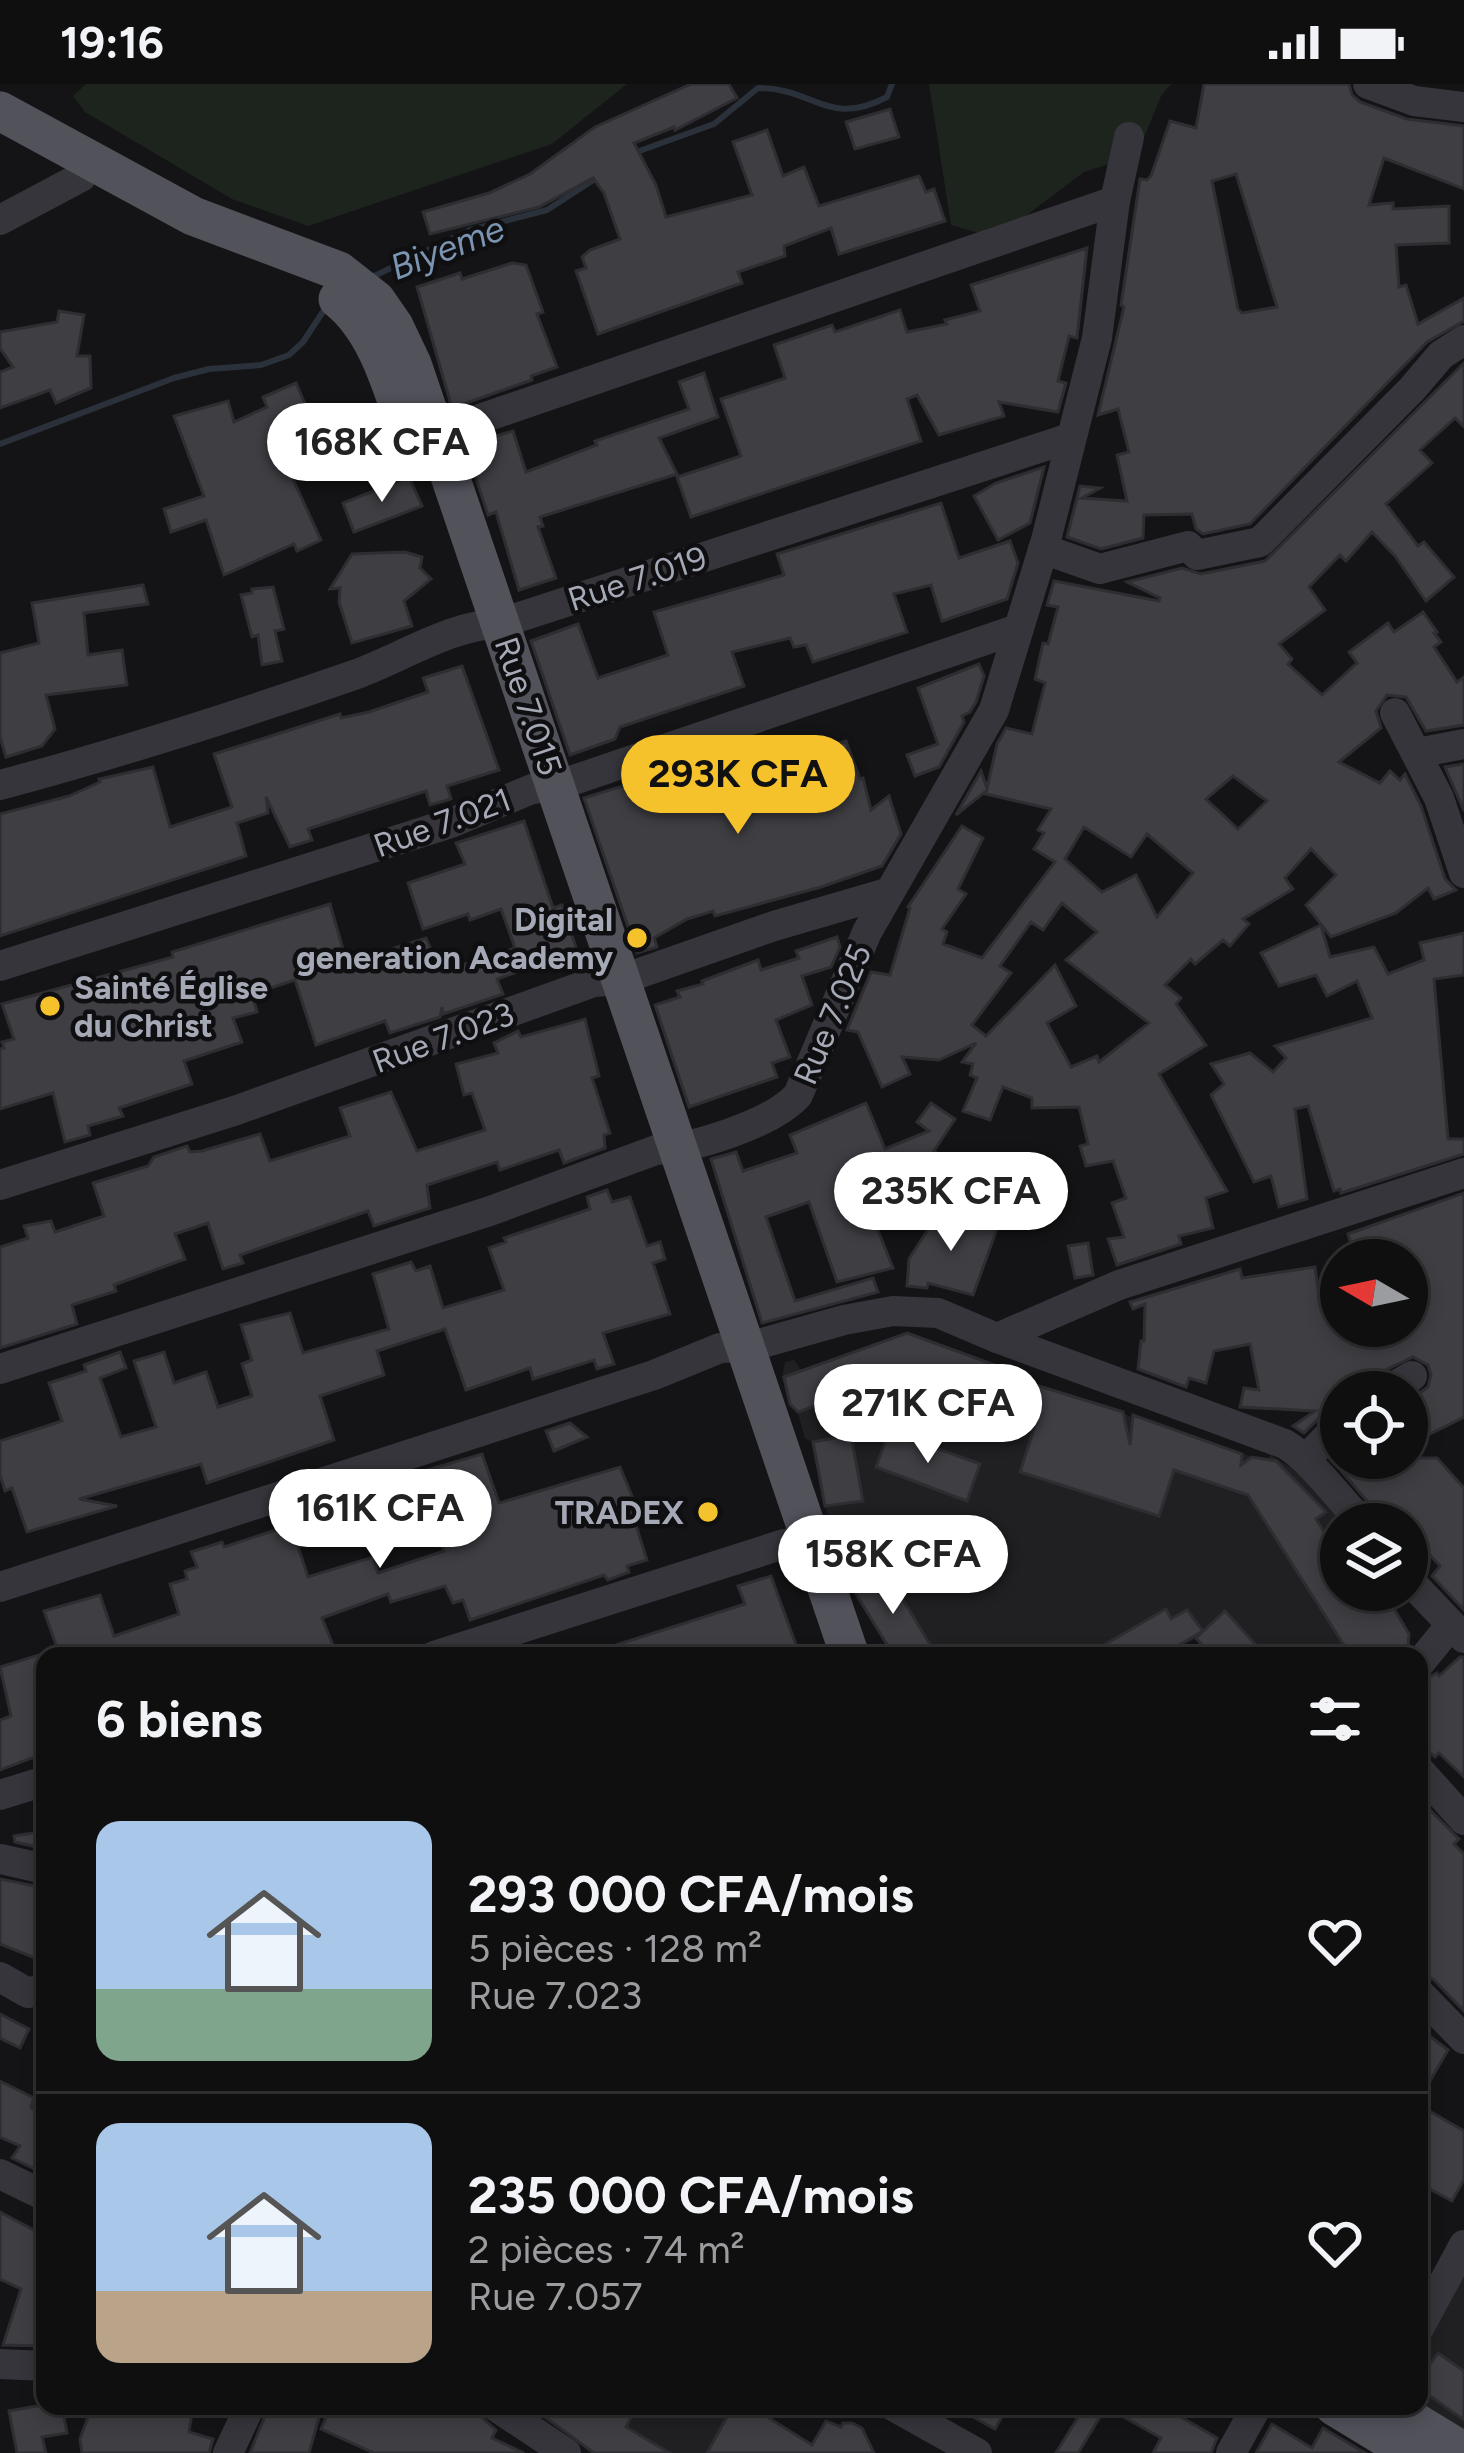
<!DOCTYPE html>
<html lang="fr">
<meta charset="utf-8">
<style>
:root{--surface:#0f0f10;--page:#181819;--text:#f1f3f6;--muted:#9b9c9f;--line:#2f2f30;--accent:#f6c22c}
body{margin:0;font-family:Figtree,sans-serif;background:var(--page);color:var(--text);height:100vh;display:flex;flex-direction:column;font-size:45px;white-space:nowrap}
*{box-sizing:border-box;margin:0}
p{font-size:39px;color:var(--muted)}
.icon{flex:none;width:66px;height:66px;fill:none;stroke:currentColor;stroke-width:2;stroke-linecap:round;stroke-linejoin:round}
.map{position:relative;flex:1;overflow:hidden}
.sheet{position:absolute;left:36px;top:1563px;width:1392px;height:768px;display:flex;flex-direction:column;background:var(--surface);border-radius:24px;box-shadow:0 6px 18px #0003,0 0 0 3px var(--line)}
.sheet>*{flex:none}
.needle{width:78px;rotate:279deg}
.tools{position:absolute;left:1320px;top:1155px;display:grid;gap:24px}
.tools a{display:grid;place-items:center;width:108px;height:108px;border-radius:50%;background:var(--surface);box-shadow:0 6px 18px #0003,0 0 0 3px var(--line);font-size:60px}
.price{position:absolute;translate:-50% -102px;padding:0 27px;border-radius:42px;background:#fff;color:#222;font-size:39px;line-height:78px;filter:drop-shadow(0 3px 6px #0008)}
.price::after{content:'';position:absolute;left:50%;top:72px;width:36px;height:27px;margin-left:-18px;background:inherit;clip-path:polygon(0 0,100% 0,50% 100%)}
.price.on{background:var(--accent);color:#111}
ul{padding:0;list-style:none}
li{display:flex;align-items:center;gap:36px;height:300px;padding:0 60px}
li+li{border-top:3px solid var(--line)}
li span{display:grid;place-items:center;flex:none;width:336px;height:240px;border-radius:24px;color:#555}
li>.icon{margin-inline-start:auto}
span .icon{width:144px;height:144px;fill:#fffc;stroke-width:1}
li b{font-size:51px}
h2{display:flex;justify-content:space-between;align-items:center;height:144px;padding:0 60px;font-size:51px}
.status{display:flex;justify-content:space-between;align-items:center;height:84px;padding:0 60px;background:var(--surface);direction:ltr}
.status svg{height:33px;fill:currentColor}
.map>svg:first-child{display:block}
.built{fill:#202023}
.green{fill:#1c241d}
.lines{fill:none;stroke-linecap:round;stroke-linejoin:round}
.stream{stroke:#2a313a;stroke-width:6}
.building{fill:#3e3e43;stroke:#2e2e32;stroke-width:3;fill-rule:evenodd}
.minor{stroke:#35353b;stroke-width:30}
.major{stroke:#51525a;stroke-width:39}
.poi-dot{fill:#f6c22c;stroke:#0f0f11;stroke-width:4.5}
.labels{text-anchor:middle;stroke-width:9;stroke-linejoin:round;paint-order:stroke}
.street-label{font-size:33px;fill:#a5a9b6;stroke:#0f0f11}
.poi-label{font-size:33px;font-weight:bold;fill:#a5a9b6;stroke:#0f0f11;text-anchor:end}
.water-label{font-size:36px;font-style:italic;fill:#7b94b2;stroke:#0f0f11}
</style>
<div class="status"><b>19:16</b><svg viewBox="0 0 49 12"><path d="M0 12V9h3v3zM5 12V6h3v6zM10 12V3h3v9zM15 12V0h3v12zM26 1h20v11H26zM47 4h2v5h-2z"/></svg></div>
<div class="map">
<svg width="1464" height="2369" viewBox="0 0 1464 2369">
<rect width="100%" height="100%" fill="#141416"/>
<g class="built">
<polygon points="905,1249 1014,1288 1033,1300 1265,1377 1271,1371 1304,1392 1346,1440 1341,1440 1341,1506 1383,1506 1409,1550 1407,1572 1212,1572 1195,1555 1160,1572 894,1572 853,1505 825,1422 813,1358 805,1354 797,1326 790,1320 782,1294 785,1278 794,1276 801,1286"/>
<polygon points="1464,2187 1464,2348 1418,2322 1419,2275"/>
<polygon points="525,2322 775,2322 749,2369 594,2369"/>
</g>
<g class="green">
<polygon points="86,0 627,0 552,60 308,142 232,115 85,28 73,12"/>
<polygon points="929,0 1171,0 1161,12 1137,71 1084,88 1011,143 989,152 951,141"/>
</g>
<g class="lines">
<g class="stream">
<path d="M631,70L714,40L758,4C815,4 828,44 887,13L892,0"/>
<polyline points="368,195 470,146 547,126 601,91"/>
<polyline points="0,360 174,294 209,285 261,281 289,271 303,258 328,220"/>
</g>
</g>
<g class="building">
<polygon points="691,0 729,0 737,14 675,46 674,43 634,59 656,101 666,133 752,111 733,58 767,46 783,92 804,83 819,122 919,92 926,108 934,105 945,137 839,170 831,144 784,162 785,172 738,188 742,199 598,250 576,187 586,184 582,173 590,166 620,155 604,109 593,94 539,123 430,150 423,128 489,109 530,90 595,43"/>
<path d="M1204,0H1349L1352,11L1360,18L1407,35L1464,42V105L1384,74L1369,121L1393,119V125L1449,122V159L1396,161L1399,203L1406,201L1418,240L1464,214V237L1427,258L1250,440L1203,450L1196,445L1192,430L1144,431L1143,454L1101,465L1067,453L1080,402L1100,404L1082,414L1127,417L1117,371L1129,368L1118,325L1098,331L1124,223L1121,221L1140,95L1147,96L1151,92L1170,37L1196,44ZM1236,90L1277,223L1242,229L1238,225L1212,97Z"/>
<polygon points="890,25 899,53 855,65 846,38"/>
<polygon points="1087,164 1077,254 1069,252 1058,297 1066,299 1058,328 999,318 1004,332 939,351 917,311 907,315 921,357 691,433 677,393 741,372 721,315 785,294 774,261 832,241 835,248 900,226 907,248 947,240 945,236 980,227 971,201"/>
<polygon points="512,179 526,181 543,228 537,230 557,283 531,292 532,296 452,324 417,203 460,189 462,195"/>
<polygon points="59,227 84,231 77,272 90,272 91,304 56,319 50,306 0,324 0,288 13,283 0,264 0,248 57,238"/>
<path d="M1464,279V343L1455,334L1420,366L1432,379L1386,420L1418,462L1424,458L1454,493L1426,517L1395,472L1372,448L1346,477L1340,471L1309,503L1325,526L1279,560L1292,575L1288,580L1322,611L1357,579L1349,568L1388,539L1394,548L1423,528L1437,548L1434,549L1441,558L1434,563L1457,598L1464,593V641L1426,647L1406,613L1387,611L1376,627L1381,644L1339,678L1380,699L1390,687L1400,696L1405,690L1421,722L1445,795L1456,806L1434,815L1428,804L1396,829L1331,853L1306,821L1336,791L1311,765L1285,794L1293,805L1243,835L1249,840L1230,862L1223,856L1195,880L1191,875L1165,901L1181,914L1176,920L1206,961L1159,990L1227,1107L1206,1114L1213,1144L1179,1152L1181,1160L1117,1181L1108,1155L1124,1153L1112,1119L1126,1114L1113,1077L1086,1082L1080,1062L1088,1060L1079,1023L1032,1024V1014L1003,1003L990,1036L963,1027L977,994L970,991L973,980L962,978L976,959L939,976L902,973L910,990L882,1003L858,948L847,946L871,888L890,891L910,824L908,823L962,742L983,754L958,805L966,810L942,845L947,848L943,860L982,874L1055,778L1034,765L1044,749L1038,746L1051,725L986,710V707L956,731L981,687L987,704L997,660L1006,644L1032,650L1045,599L1035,595L1043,559L1048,560L1058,523L1047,521L1054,497L1159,517L1160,514L1127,498L1182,484L1201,490L1265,477ZM1233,692L1267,717L1238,745L1206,715ZM1084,743L1131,773L1147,750L1193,789L1157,833L1136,791L1102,808L1065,775ZM1062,819L1097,848L1066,876L1149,939L1099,978L1097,972L1071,983L1047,939L1076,922L1055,881L986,952L972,941L1011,889L1000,882L1031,838L1043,846Z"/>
<polygon points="704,289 718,333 659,354 677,390 540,433 543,442 538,443 556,494 519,506 496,428 488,431 465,361 513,347 526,388 597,361 595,357 689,325 679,298"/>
<polygon points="296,299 328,373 290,389 321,456 297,467 294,460 224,491 206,436 171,448 164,425 204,412 174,332 228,317 234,338 267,323 263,313"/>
<polygon points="1044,383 1030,439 998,456 974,412 996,399"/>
<polygon points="409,393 422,422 354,448 343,419"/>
<polygon points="941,419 959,474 1010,457 1018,479 1007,515 942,537 931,501 894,510 907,548 813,578 806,561 794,563 790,554 732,568 744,602 620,643 615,655 570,671 531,557 578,540 598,594 668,571 654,528 784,491 777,470"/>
<polygon points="405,468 422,473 420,484 431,495 404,517 412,542 352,559 339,518 340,504 330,505 352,470"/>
<polygon points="143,501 148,520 84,529 88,571 122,566 127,601 46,611 55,645 42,662 6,673 0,653 0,569 39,559 32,519"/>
<polygon points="273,503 284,545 275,547 282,577 262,581 258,551 252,553 241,511 252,509 252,505"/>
<polygon points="979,580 984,592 976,618 970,628 962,632 964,638 939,683 915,692 907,671 938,660 918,604"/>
<polygon points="462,582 499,686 447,702 451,715 430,721 426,707 308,745 312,756 290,763 266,713 268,729 237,739 246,772 0,852 0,730 69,712 100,698 99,695 153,683 170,743 232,723 214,670 340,630 341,634 369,628 428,608 423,594"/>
<polygon points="846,657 860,695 863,694 871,726 889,712 901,750 882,782 821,803 715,832 713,827 687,835 654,854 657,863 637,869 584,714 645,695 648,704 698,689 702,700 737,689 731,670 762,659 769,679 796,670 797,675"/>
<polygon points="1464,680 1464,727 1445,683"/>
<polygon points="524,737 553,824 562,821 581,879 559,888 555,875 497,895 503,910 443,930 442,923 440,933 390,949 385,937 316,961 295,896 252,910 257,928 233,934 242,958 184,977 192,1000 119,1024 123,1032 88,1042 90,1051 65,1058 53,1009 0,1025 0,965 4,964 2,958 14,955 2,920 173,873 172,868 330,820 347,879 426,854 441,888 515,864 501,825 470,836 468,830 423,845 408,799 465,780 456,759"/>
<polygon points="1321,841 1330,873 1374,863 1388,890 1424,876 1420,859 1464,849 1464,891 1434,895 1448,1055 1464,1055 1464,1070 1341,1109 1340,1105 1334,1107 1308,1022 1295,1025 1307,1115 1279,1123 1271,1092 1254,1098 1211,1011 1224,1000 1211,980 1250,969 1273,988 1286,974 1275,962 1372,934 1357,897 1327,912 1316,891 1279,902 1261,869"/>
<polygon points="837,853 840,863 831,883 802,892 812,921 776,936 790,973 772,979 777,993 689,1023 655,921 680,913 677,907 703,900 702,897 758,876 761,886 799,874 796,867"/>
<polygon points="585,935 599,992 592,994 610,1049 604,1051 605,1064 564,1079 559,1066 500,1086 497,1078 427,1101 430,1124 374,1142 368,1127 240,1171 243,1179 223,1185 208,1139 175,1150 185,1175 114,1201 116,1207 72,1221 77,1240 0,1264 0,1163 28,1154 24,1142 51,1137 55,1148 104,1132 93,1099 148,1082 154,1073 187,1062 190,1068 202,1067 260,1050 270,1077 350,1052 340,1024 391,1008 417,1067 485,1046 472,1009 464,1011 456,980 498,969 494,959 518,947 521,953"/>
<polygon points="866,1019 885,1065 929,1047 917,1038 931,1019 955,1035 934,1067 974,1096 959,1122 906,1088 862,1106 893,1184 837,1198 809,1118 766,1133 795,1217 873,1194 878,1208 762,1239 711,1075 736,1068 743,1087 797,1069 790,1051"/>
<polygon points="607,1106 612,1118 630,1113 647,1162 660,1158 665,1175 653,1179 670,1230 603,1249 614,1280 597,1285 594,1276 533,1295 530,1284 466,1306 445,1245 377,1267 384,1291 320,1312 334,1356 207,1399 201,1380 79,1415 117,1422 27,1448 12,1404 5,1407 0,1391 0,1357 62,1337 49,1299 86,1287 84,1281 120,1268 126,1284 100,1294 121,1353 156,1343 134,1277 164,1268 174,1299 206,1288 218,1323 252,1312 242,1280 252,1276 241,1241 290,1229 303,1269 389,1245 373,1190 411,1178 416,1187 430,1182 443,1224 504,1206 489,1164 506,1158 504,1154 590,1125 587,1113"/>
<polygon points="1464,1109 1464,1333 1422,1354 1407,1326 1407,1318 1428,1303 1431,1291 1428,1281 1413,1273 1375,1291 1366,1308 1341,1308 1341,1320 1328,1325 1304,1349 1293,1342 1315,1327 1240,1323 1244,1304 1259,1306 1250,1260 1214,1267 1206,1299 1189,1294 1186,1303 1138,1285 1141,1257 1144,1257 1145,1220 1133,1225 1130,1218 1240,1185 1242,1194 1315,1183 1320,1219 1341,1208 1341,1242 1407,1242 1407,1176 1356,1176 1348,1150"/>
<polygon points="941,1125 997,1145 973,1211 928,1199 927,1204 907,1202 909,1175"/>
<polygon points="1088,1159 1093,1191 1075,1194 1068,1162"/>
<polygon points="907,1249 1014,1288 1013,1294 1123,1328 1130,1361 1133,1331 1242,1370 1241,1381 1252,1373 1276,1377 1326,1428 1316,1435 1341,1474 1341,1506 1383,1506 1409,1550 1408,1563 1402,1572 1351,1572 1248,1411 1174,1386 1159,1432 1020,1388 1039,1329 1003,1319 1001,1324 906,1290 798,1328 790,1320 784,1293"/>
<polygon points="570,1339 587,1353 554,1367 546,1347"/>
<polygon points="889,1347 980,1380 967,1417 876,1383"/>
<polygon points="851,1351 863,1417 825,1422 813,1358"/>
<polygon points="1341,1367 1341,1374 1437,1374 1464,1404 1464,1526 1432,1492 1440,1482 1407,1446 1407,1440 1394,1432 1386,1439 1332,1376"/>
<polygon points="482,1370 499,1419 620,1383 641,1434 634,1435 647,1476 627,1482 629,1488 608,1496 604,1491 470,1536 463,1516 453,1519 445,1502 391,1518 388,1510 322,1534 335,1566 315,1572 60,1572 44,1527 100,1511 114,1552 179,1530 170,1500 187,1495 185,1487 197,1483 191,1468 222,1458 224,1463 291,1441 308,1493 373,1473 378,1489 444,1467 417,1389"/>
<polygon points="885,1486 937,1572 894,1572 853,1505"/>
<polygon points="771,1492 800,1572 598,1572 597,1567 745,1520 738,1502"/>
<polygon points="1166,1525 1171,1535 1187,1526 1203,1547 1160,1572 1085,1572"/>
<polygon points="1225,1527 1266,1572 1212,1572 1196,1554"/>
<polygon points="45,1569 45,1669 0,1686 0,1636 11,1632 0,1583"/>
<polygon points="1460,1573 1464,1573 1464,1693 1439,1669 1435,1673 1419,1657 1419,1620 1429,1609 1419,1599 1437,1589 1439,1592"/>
<polygon points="1419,1715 1459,1755 1454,1760 1464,1770 1464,1927 1433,1895 1419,1890"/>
<polygon points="45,1747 45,1765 15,1758 14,1752"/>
<polygon points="0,1795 45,1804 45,1878 0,1860"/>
<polygon points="0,1930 29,1945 20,1964 0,1954"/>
<polygon points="1419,1944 1448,1966 1419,2016"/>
<polygon points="0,1997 34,2014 31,2023 45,2037 45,2090 12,2074 20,2062 0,2053"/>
<polygon points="1419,2021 1464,2047 1464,2095 1452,2117 1419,2099"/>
<polygon points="0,2128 45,2152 45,2262 3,2261 21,2205 0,2195"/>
<polygon points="1438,2269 1464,2287 1464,2336 1419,2304 1419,2296"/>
<polygon points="37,2322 62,2322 67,2349 42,2353 46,2369 17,2369 9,2327"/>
<polygon points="92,2322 193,2322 189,2348 213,2355 209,2369 82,2369 80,2355"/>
<polygon points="269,2322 320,2330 309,2369 250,2369"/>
<polygon points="331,2322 460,2322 477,2329 496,2346 492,2354 524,2369 374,2369 321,2345"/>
<polygon points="530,2322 591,2322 607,2332 613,2322 637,2322 626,2343 670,2369 594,2369"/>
<polygon points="733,2322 775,2322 769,2334 812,2361 826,2337 841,2343 843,2339 852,2339 862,2344 874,2369 707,2369"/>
<polygon points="953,2322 1008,2322 995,2345"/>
<polygon points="1085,2322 1162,2322 1217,2354 1211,2369 1153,2369 1161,2354 1106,2323 1078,2369 1056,2369"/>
<polygon points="1272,2340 1312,2364 1323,2344 1365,2369 1256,2369"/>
</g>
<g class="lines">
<g class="minor">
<polyline points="1368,0 1414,17 1464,23"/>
<polyline points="0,136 81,93"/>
<polyline points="416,352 436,350 1115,117"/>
<polyline points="1043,465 1100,485 1188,462 1197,471 1260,458 1412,305 1441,271 1464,256"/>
<polyline points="1395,629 1439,714 1464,789"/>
<polyline points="1417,669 1464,660"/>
<path d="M0,701C120,669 236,632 354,591C401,574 451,541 501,539L1070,354"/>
<polyline points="0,882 451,739 532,705 556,702 1018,545"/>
<polyline points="0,1101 237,1026 594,898 620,896 774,842 887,809"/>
<polyline points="997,1254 1119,1201 1464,1089"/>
<path d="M0,1285L490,1127L656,1066C694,1064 772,1040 798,1011L867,848L994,626L1046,456L1097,254L1115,117L1129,53"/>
<polyline points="1385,1308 1412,1292"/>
<polyline points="1307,1374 1341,1339"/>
<polyline points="1407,1494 1464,1554"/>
<path d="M0,1503L654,1291L720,1264L748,1263L844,1236L893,1227L938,1229L997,1254L1285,1360C1316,1380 1337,1414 1364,1440"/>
<polyline points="434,1572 784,1460 809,1458"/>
<polyline points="1419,1580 1450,1542"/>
<polyline points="1419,1686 1464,1736"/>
<polyline points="0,1711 45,1697"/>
<polyline points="0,1775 45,1785"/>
<polyline points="0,1893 28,1909 45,1904"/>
<polyline points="1419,1909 1464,1955"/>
<polyline points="0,2090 45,2112"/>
<polyline points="1419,2244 1464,2161"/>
<polyline points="0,2280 45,2282"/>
<polyline points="495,2322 566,2369"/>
<polyline points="893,2322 977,2369"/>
<polyline points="228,2369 250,2322"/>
<polyline points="1231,2369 1257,2322"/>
</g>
<g class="major">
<polyline points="0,27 193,132 339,187 376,216 394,242 412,280 850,1572"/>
<path d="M338,215C378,247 392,304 409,352"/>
<polyline points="1334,2322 1411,2369"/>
<polyline points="1389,2322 1464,2368"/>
</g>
</g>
<g class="poi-dot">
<circle cx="637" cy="854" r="12"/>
<circle cx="50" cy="922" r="12"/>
<circle cx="708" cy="1428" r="12"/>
</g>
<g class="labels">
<g class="street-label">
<text transform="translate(637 494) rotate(-18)" y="12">Rue 7.019</text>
<text transform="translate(529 622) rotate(71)" y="12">Rue 7.015</text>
<text transform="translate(442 738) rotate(-20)" y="12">Rue 7.021</text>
<text transform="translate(832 930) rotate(-67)" y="12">Rue 7.025</text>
<text transform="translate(443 953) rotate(-20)" y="12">Rue 7.023</text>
</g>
<g class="poi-label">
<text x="613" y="847">Digital<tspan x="613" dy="38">generation Academy</tspan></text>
<text x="74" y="915" text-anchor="start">Sainté Église<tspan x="74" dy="38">du Christ</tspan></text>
<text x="684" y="1440">TRADEX</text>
</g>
<g class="water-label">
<text transform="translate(447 163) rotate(-21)" y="13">Biyeme</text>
</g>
</g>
</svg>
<div class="tools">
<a><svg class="needle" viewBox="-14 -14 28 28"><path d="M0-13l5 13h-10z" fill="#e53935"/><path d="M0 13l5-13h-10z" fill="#9b9c9f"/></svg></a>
<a><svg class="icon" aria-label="locate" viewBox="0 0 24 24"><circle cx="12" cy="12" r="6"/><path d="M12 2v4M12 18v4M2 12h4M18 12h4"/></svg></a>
<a><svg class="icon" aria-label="layers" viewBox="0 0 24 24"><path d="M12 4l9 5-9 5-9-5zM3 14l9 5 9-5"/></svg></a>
</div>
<b class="price" style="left:382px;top:421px">168K CFA</b>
<b class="price on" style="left:738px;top:753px">293K CFA</b>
<b class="price" style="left:951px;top:1170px">235K CFA</b>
<b class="price" style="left:928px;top:1382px">271K CFA</b>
<b class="price" style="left:380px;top:1487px">161K CFA</b>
<b class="price" style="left:893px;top:1533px">158K CFA</b>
<section class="sheet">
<h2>6 biens<svg class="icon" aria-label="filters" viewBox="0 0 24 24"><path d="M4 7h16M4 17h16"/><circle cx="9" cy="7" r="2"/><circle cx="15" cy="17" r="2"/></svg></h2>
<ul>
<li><span style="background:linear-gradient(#a9c7e8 70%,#7fa58c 0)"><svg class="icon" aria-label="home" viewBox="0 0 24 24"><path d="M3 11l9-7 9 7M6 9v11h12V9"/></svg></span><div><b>293 000 CFA/mois</b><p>5 pièces · 128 m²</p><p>Rue 7.023</p></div><svg class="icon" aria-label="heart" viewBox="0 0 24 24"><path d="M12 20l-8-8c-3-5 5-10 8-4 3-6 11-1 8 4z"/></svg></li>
<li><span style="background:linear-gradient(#a9c7e8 70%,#b9a48a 0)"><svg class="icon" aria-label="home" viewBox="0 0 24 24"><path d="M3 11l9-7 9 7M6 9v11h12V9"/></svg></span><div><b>235 000 CFA/mois</b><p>2 pièces · 74 m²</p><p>Rue 7.057</p></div><svg class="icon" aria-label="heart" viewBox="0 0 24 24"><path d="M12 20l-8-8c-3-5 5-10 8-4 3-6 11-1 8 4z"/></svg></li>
</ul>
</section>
</div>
